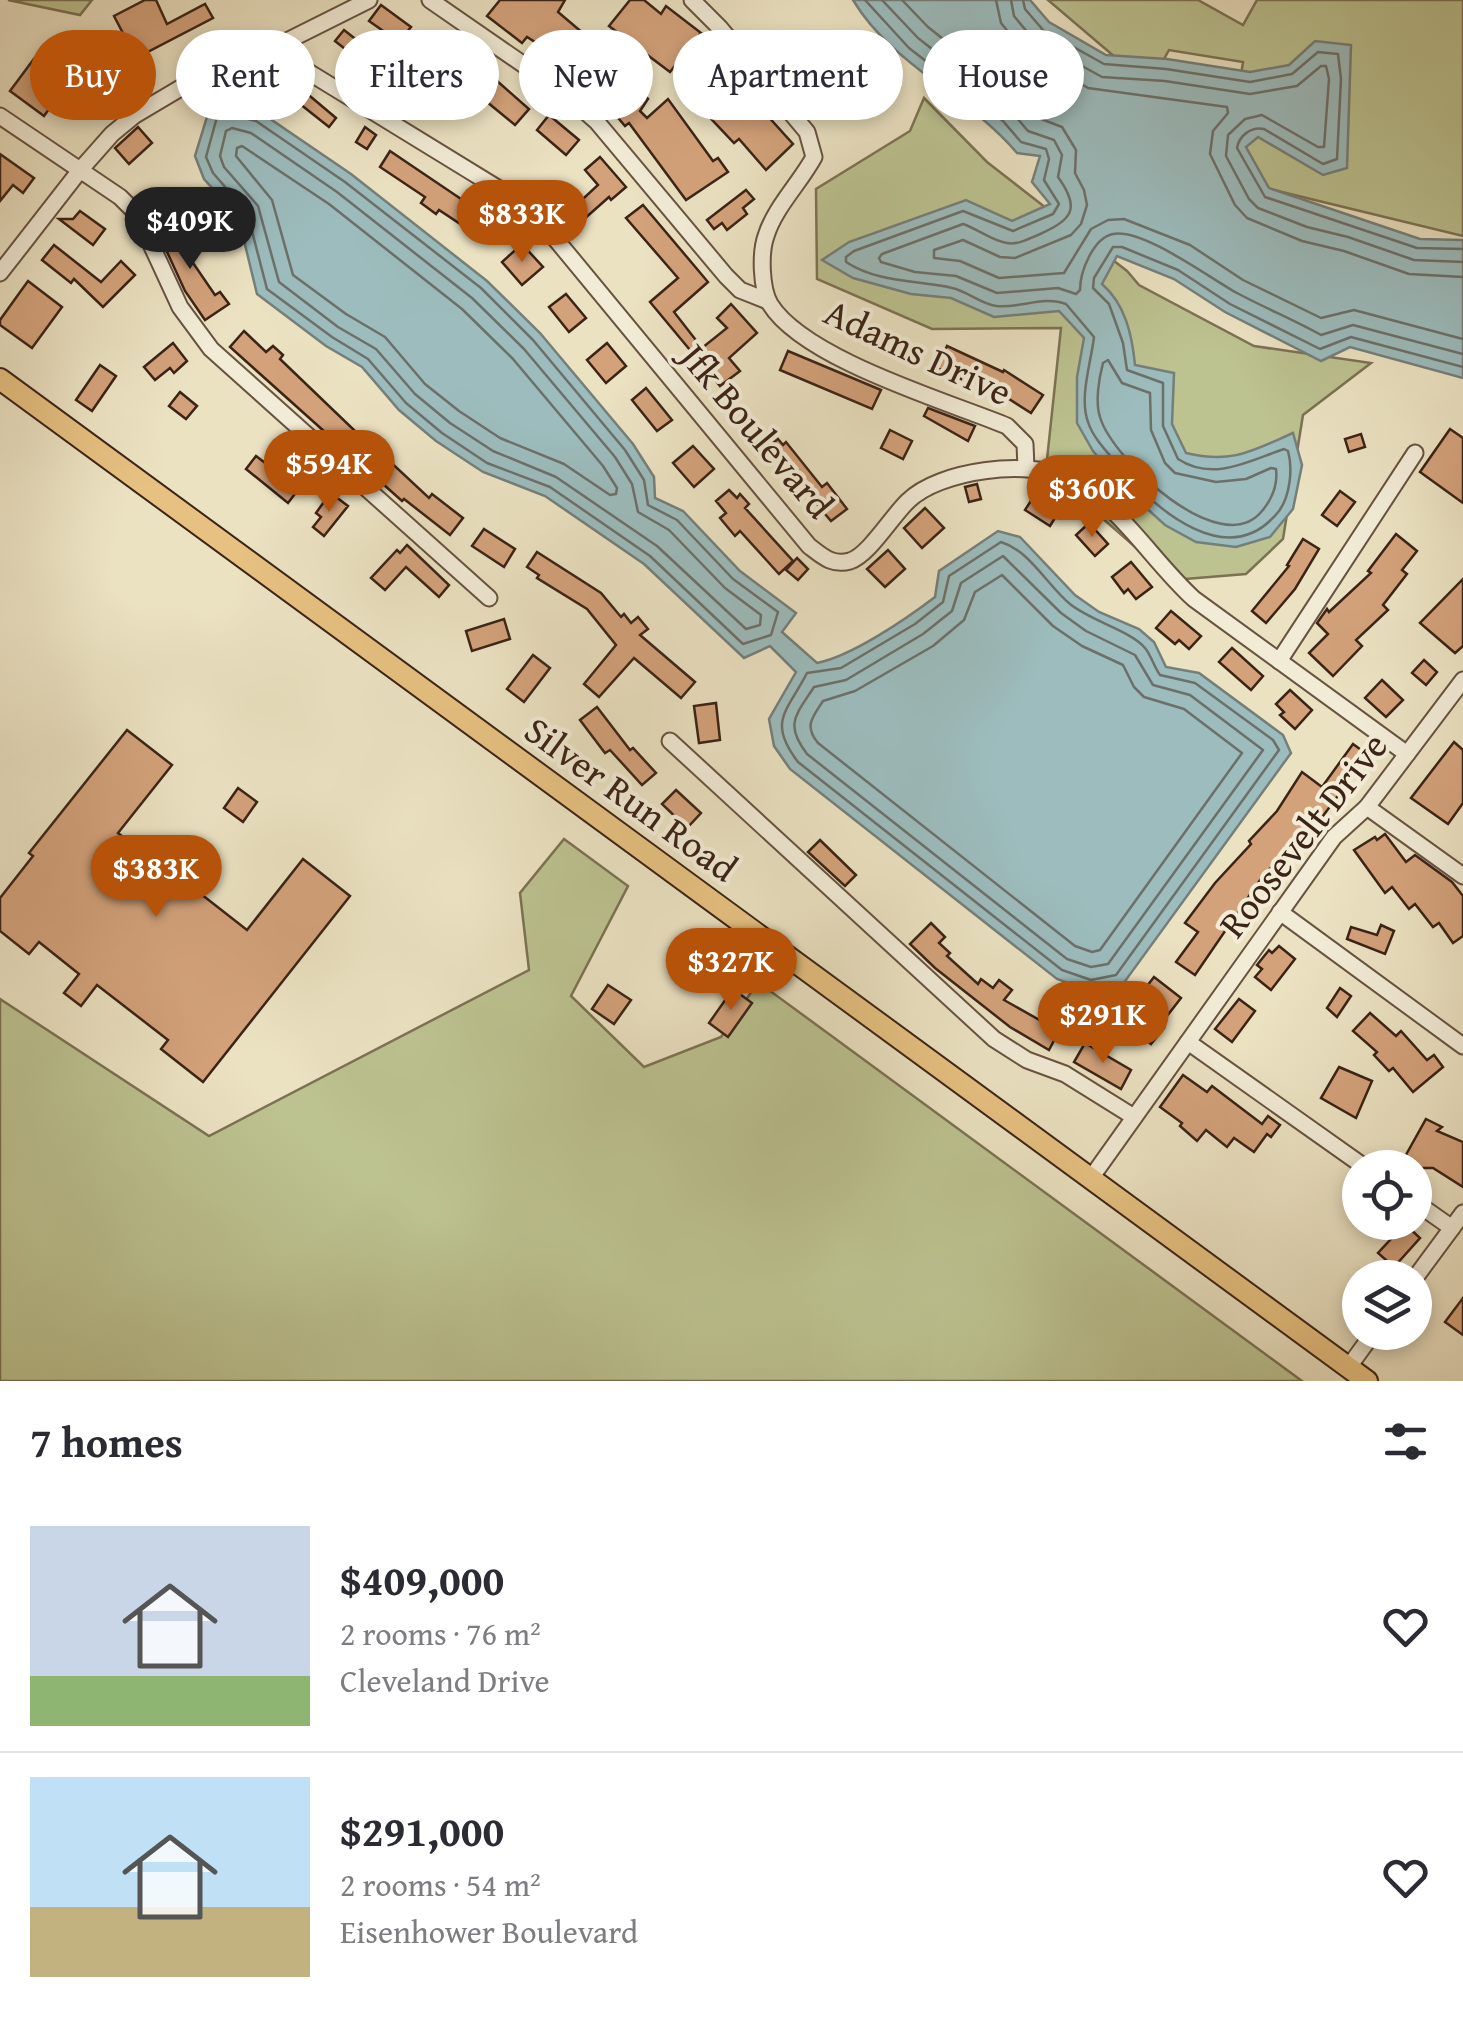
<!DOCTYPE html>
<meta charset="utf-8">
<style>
:root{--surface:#fff;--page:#f2f2f3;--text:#2b2b33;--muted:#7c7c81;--line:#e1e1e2;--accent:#b45309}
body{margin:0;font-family:"Gentium Book Plus",serif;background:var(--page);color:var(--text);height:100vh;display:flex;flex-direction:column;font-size:38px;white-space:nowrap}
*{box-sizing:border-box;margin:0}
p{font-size:32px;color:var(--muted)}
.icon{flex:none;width:55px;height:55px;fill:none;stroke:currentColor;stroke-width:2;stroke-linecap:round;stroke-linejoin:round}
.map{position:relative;height:1381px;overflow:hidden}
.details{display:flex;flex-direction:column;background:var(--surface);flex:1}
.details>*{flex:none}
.banner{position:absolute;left:30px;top:30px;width:1405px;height:90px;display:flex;gap:20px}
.fabs{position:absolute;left:1342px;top:1150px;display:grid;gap:20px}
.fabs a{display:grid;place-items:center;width:90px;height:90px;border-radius:50%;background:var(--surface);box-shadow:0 5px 15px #0003;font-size:50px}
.price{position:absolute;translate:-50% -85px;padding:0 22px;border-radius:35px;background:var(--accent);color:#fff;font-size:32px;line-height:65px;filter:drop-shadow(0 2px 5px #0008)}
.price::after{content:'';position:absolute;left:50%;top:60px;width:30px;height:22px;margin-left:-15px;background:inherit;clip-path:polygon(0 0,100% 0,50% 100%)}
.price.selected{background:#222;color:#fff}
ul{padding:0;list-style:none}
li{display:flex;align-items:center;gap:30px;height:250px;padding:0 30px}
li+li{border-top:2px solid var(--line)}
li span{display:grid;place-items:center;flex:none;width:280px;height:200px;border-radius:0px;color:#555}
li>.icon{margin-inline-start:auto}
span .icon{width:120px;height:120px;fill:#fffc;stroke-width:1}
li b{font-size:42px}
h2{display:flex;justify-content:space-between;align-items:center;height:120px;padding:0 30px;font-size:42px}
.tag{padding:0 35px;border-radius:45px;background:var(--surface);box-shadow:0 5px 15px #0003;font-size:35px;line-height:90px}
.tag.selected{background:var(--accent);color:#fff}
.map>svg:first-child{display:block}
.green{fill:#bcc290;stroke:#7c7253;stroke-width:2.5}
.water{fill:#9cbcbd;stroke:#757f7a;stroke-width:2.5}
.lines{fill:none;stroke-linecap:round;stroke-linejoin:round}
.shore{stroke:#6c706a;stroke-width:2.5}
.building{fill:#d3a27b;stroke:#3b2316;stroke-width:2.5}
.minor-casing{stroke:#675341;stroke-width:19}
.major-casing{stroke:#3b2316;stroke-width:24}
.minor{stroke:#f2ecd7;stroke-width:15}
.major{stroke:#e6c181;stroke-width:20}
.labels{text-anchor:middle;stroke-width:8;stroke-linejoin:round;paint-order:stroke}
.street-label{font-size:38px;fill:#3b2316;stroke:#f2ecd7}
</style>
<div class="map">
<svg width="1463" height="1381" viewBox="0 0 1463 1381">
<rect width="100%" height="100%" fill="#ebe2c2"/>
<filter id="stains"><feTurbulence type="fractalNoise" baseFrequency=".002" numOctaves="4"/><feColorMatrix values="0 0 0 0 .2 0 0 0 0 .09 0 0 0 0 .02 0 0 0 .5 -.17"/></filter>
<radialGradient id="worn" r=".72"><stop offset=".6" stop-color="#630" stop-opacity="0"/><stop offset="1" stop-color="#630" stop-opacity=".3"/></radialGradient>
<g class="green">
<polygon points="8,0 92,0 80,15"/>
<polygon points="1048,0 1198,0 1243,25 1257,0 1463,0 1463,236 1249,184 1229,150 1243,62 1169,50 1149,86"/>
<polygon points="924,98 987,162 1127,271 1139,285 1254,346 1371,363 1303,415 1283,539 1246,574 1173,580 1046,469 1061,328 932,329 817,279 816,189 910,131"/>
<polygon points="564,839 628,886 571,996 644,1067 721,1037 758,982 1302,1381 0,1381 0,999 209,1136 529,970 520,893"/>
</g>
<g class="water">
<path d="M853,0H1030L1049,22L1106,55L1167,59L1250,72L1289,65L1315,41L1351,45L1347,168L1323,175L1258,137L1246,147L1269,188L1420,239L1463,240V378L1350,347L1321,361L1225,312L1174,279L1117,256L1102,284C1125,304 1132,334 1135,365L1174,373L1172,424L1186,453C1232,464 1252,451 1293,433L1302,465L1293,509L1270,537L1236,547L1196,542L1165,525L1121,485L1093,451L1077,423V377L1084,338L1059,311L994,317L951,298L911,294L853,278L822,260L849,242L966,200L1012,221L1050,204L1032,182L1040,156L1017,153C969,96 892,65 853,0Z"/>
<path d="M224,102L260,112L351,174L487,281L540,333L633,444L654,477L655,498L683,511L740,571L796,613L782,632L817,663C852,656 906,619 935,597L939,571L998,531L1020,537L1075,595L1099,612L1139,629L1154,642L1166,667L1199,673L1283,735L1291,753L1123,984L1090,991L1057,979L790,769L774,746L769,719L796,672L770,646L744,658L644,564L545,496L483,472L436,441L399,410L362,367L326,346L257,294L238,216L204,179L195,156L210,107Z"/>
</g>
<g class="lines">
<g class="shore">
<path d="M865,0L909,48L1003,121L1021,142L1046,149L1049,159L1044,180L1059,204L1053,214L1013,231L963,211L854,251L846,257V262C878,283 917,280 952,288C967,291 981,304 996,306C1019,309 1043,295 1066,304L1094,337C1091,363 1079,397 1088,422C1093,438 1108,453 1119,466C1156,510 1229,574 1279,511C1290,496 1293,469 1288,451L1284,449C1249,461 1213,482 1178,459L1163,426V383L1127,370L1123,343L1109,304L1093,288L1094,278L1113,247H1122L1178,270L1230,304L1320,349L1351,337L1463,367"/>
<path d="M882,0L918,38L1011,111L1028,131L1054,140L1062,155L1058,177C1082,210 1071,220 1038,235C1028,239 1018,245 1007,243C992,241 978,229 963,224L882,254L879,258L881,262L915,272L956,276L997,293L1058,288L1076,294L1080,290C1080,272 1093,238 1113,234C1143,228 1211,279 1237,293C1265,308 1294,320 1321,335L1353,325L1463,354"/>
<polyline points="902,0 928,27 1020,100 1036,117 1062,127 1076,150 1075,173 1084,190 1087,205 1081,224 1071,235 1015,258 1000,257 963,240 934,250 934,258 960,261 999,278 1064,273 1091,229 1108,220 1124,219 1190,245 1243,280 1321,318 1354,310 1463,339"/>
<polyline points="996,0 1001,23 1023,50 1088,88 1227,107 1228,113 1213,131 1210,154 1235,205 1247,218 1302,241 1344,251 1409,274 1463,277"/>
<polyline points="1011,0 1014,16 1033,39 1102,77 1165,81 1250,94 1297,86 1321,66 1326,66 1329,79 1324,147 1318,147 1262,115 1245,119 1228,135 1226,156 1249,199 1258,208 1307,227 1348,237 1414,260 1463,262"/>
<path d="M1023,0L1025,9L1043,30L1104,64L1166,69L1250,82L1292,74L1318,52L1338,54L1341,79L1337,159L1323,164L1264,129C1251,126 1239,136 1237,148L1265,197L1417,248L1463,249"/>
<polygon points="225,113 256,121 345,182 481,288 533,340 625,450 644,480 648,505 677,520 733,579 778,612 771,635 743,644 650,556 550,487 487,463 442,433 406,403 368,359 332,337 267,289 247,212 213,173 206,157 217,117"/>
<polygon points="232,128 251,133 337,192 472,298 524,349 615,457 632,484 638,512 669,530 725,588 761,615 760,625 746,629 657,546 556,477 493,451 450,423 415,394 376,349 338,327 279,282 258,206 224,167 220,156 226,131"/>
<polygon points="242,146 329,204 462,309 513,359 603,466 617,488 616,494 610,495 564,464 500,438 459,411 425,384 385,337 346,314 293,275 272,200 236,156 237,148"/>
<path d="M1108,360L1122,383L1150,393L1151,430L1165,463L1175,473L1216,482L1246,479L1271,468L1276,469C1278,485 1272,499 1262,511C1221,562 1112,459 1100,417C1095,402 1099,378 1103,363Z"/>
<path d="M1001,542C1030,551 1047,585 1070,604C1091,621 1131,631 1145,648C1151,655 1154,667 1160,675L1195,683L1273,740L1279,750L1116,975L1091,980L1062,970L798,762C767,721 787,712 807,673L841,668L915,624L943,602L949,576Z"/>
<path d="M1003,556L1061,613L1086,631L1135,655L1153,685L1190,695L1263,750L1108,964L1091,967L1067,959L807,754C784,724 796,715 814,687L846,680L923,634L952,611L961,583Z"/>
<path d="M1002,575L1053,626L1082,646L1123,665L1134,687L1144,697L1184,709L1242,753L1100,950L1092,952L1075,946L818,743C804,726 812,718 823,701L855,691L933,646L964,620L975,592Z"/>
</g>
</g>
<g class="building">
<polygon points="145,0 156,0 167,24 205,4 213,18 136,58 114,16"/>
<polygon points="500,0 565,0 558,12 584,34 565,61 527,37 522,43 487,16"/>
<polygon points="630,0 644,0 661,14 666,6 701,33 670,72 609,26"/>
<polygon points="381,5 411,27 399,42 369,21"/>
<polygon points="344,30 377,56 368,67 335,41"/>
<polygon points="436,40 463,61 425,107 397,84 408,70 411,72"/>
<polygon points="90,41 118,72 102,86 74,55"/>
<polygon points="718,53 770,110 766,114 793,144 766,170 739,139 734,143 681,87"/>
<polygon points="36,56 69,81 44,116 10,91"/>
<polygon points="617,68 648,99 640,111 647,118 668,99 713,161 718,158 728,172 686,200 629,123 625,126 603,100 601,102 592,94"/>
<polygon points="496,80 529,109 515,125 481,97"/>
<polygon points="298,86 336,118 329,127 290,96"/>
<polygon points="549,115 579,140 566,155 537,130"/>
<polygon points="138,127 152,143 129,164 115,148"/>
<polygon points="365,127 376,135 367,149 356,142"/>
<polygon points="390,151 501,226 489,243 439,210 436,214 421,203 425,197 380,167"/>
<polygon points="0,154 34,178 23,193 13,185 0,201"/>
<polygon points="600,157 626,187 611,200 609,197 582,221 572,209 598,185 585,170"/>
<polygon points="746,190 754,199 743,208 747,214 727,230 722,223 714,229 707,220"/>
<polygon points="643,205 708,282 674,312 702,348 727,328 717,318 731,304 757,333 729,358 740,371 720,386 650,302 678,278 626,218"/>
<polygon points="80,211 105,229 93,245 59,219 73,219"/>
<polygon points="177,221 194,259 191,260 215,295 220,292 229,304 205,320 185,291 157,230"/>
<polygon points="522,244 543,267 522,285 502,262"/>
<polygon points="54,245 101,282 121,261 135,275 103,307 74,279 71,283 42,260"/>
<polygon points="28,281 62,307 32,348 0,325 0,320"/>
<polygon points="566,294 586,318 569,332 549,307"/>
<polygon points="244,331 266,352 273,346 283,355 280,359 382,457 383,455 429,498 432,494 463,518 450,535 404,499 402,501 230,347"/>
<polygon points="173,343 187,361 174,373 170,368 155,380 144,367"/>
<polygon points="607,343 626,366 606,383 587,360"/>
<polygon points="947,346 1003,372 1004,370 1043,395 1031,413 981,381 980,384 962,376 961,379 937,368"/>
<polygon points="788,351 881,390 872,409 780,370"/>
<polygon points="100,365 116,376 92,411 76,400"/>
<polygon points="646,388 672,420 657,431 632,400"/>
<polygon points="180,392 197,406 186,419 169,406"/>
<polygon points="928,408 975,426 968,441 924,416"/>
<polygon points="1450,429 1463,438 1463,503 1420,472"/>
<polygon points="890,430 912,441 903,459 881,448"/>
<polygon points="1361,434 1365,447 1349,452 1345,439"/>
<polygon points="778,439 783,445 786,442 822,487 827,483 847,509 831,521 768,447"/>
<polygon points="693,446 714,469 694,487 673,463"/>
<polygon points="256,456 285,478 295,465 299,468 302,465 311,473 288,503 246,469"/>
<polygon points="977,484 981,499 969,502 965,487"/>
<polygon points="729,490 737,498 740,494 749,504 745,508 793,561 779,574 740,531 735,536 720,518 726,513 716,501"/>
<polygon points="1038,490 1063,505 1050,526 1025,510"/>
<polygon points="1340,491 1355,502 1337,526 1322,515"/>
<polygon points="336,497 348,506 324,536 313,527 321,517 316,513 326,499 331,503"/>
<polygon points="925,508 944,528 922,548 904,528"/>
<polygon points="1089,523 1108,544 1095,556 1076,535"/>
<polygon points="484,529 515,549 504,567 472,546"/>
<polygon points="1396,534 1417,551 1402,570 1407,574 1383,605 1388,610 1356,640 1362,646 1333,676 1309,653 1328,634 1317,623 1327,609 1329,612 1371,573 1368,571"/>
<polygon points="1303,539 1319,549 1295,589 1266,623 1252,611 1289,566 1287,565"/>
<polygon points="407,545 449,585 439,597 406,567 385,590 371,578 397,550 400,553"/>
<polygon points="888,550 905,569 885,587 867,569"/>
<polygon points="537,552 601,593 621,617 624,614 631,623 638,617 648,629 640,635 695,682 681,698 634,658 599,697 584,684 616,645 587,609 537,578 539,575 527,567"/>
<polygon points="797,558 808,569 798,580 786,570"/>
<polygon points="1131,562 1152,587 1136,599 1128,589 1124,593 1112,577"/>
<polygon points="1463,579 1463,646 1455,653 1420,623"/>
<polygon points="1171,611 1201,636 1189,649 1179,640 1175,644 1156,628"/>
<polygon points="504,619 510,639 472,651 466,631"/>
<polygon points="1232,648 1263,676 1251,690 1219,662"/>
<polygon points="533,655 550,668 524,702 507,689"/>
<polygon points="1424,660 1437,672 1426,685 1412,673"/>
<polygon points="1382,680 1403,700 1386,717 1365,698"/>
<polygon points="1290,690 1312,710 1295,729 1280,715 1284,712 1276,704"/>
<polygon points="716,703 720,740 699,743 694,706"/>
<polygon points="597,707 630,750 633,748 656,773 642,785 610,750 605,753 580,720"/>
<polygon points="127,730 172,765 118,833 176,878 185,866 199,877 192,887 247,930 303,859 350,896 203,1082 161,1049 168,1040 97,985 81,1006 64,993 79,974 39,942 29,954 0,931 0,898 33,856 29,853"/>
<polygon points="1454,742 1463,750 1463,803 1448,824 1411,798"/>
<polygon points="1353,744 1368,755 1323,816 1302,839 1299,836 1260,880 1195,975 1176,962 1198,932 1185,923 1215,883 1251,844 1249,841 1277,811 1302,772 1322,787"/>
<polygon points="238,788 257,802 243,822 224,808"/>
<polygon points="676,790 701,813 687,828 662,804"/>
<polygon points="1385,834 1406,862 1415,855 1452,882 1463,896 1463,936 1453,943 1439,923 1433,927 1415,904 1409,909 1392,887 1385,893 1354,850 1375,837 1377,840"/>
<polygon points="820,840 856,875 845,886 808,852"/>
<polygon points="931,923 945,937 939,943 950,953 947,956 978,984 981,979 993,988 999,980 1012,990 1004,1000 1059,1031 1049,1050 1010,1027 935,968 910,944"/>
<polygon points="1381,925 1394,931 1385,954 1347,939 1351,927 1377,935"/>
<polygon points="1279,946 1295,959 1271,990 1255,977 1262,969 1257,965 1269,950 1272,953"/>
<polygon points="1154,977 1181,998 1160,1025 1164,1028 1151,1044 1120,1021"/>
<polygon points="608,985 631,1000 614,1024 592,1009"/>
<polygon points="1340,988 1351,996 1337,1017 1327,1008"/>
<polygon points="733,989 752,1003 728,1037 709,1023"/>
<polygon points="1239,999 1255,1011 1232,1042 1215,1029"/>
<polygon points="1370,1013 1396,1036 1401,1031 1427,1060 1434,1055 1443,1067 1413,1092 1393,1068 1389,1071 1374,1055 1377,1052 1353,1031"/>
<polygon points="1085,1043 1131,1070 1121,1089 1074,1062"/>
<polygon points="1339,1067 1372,1081 1356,1118 1321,1098"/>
<polygon points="1183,1075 1207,1092 1212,1086 1262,1124 1268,1116 1280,1125 1271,1137 1267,1134 1254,1152 1234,1138 1227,1147 1206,1130 1197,1141 1180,1126 1182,1123 1160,1107"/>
<polygon points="1426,1119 1442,1127 1437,1131 1463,1142 1463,1187 1433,1168 1412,1168 1402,1162"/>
<polygon points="1405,1224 1420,1238 1394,1267 1378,1253"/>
<polygon points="1463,1298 1463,1335 1445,1322"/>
</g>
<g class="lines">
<defs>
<g id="minor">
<polyline points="430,0 563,92 597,122 726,276 740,290 768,301"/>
<path d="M692,0L720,28L807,132L814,157C800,183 775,207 766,236C760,253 761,288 770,304C804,359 946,401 1007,426L1025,444L1026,468"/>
<path d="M271,49L517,200L539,219L809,546C822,556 832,566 850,561C869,555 892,516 908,501C939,470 1028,459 1068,478C1119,503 1152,561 1194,599L1407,754"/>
<polyline points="0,116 120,197 137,214 180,307 211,349 489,598"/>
<polyline points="0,273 81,169 112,134 135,115 226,61 271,49 369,0"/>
<polyline points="1279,661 1415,453"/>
<polyline points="670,741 994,1039 1027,1060 1065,1074 1134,1117"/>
<polyline points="1367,807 1463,876"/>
<polyline points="1280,912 1463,1046"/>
<polyline points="1188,1042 1366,1168"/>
<polyline points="1091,1178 1334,837 1367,807 1463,680"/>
<polyline points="1415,1202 1452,1228"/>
<polyline points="1415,1278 1463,1213"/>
<polyline points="1348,1368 1374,1332"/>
</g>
<polyline id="major" points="0,379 1367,1381"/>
</defs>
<use href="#minor" class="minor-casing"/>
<use href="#major" class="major-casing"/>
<use href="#minor" class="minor"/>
<use href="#major" class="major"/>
</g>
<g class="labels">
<g class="street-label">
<text transform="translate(918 352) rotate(25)" y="13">Adams Drive</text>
<text transform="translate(757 431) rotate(50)" y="13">Jfk Boulevard</text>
<text transform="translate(631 799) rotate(36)" y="13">Silver Run Road</text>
<text transform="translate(1303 835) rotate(-52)" y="13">Roosevelt Drive</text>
</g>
</g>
<rect width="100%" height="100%" filter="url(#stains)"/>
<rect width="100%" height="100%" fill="url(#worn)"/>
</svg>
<div class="fabs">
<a><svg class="icon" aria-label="locate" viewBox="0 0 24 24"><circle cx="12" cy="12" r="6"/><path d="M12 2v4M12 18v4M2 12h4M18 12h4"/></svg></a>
<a><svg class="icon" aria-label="layers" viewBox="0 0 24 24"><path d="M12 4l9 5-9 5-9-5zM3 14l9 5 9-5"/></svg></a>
</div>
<b class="price" style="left:522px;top:265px">$833K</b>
<b class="price selected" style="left:190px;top:272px">$409K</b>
<b class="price" style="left:329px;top:515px">$594K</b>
<b class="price" style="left:1092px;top:540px">$360K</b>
<b class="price" style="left:156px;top:920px">$383K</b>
<b class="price" style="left:731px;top:1013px">$327K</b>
<b class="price" style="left:1103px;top:1066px">$291K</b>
<div class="banner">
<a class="tag selected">Buy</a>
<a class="tag">Rent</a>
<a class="tag">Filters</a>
<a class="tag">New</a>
<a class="tag">Apartment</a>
<a class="tag">House</a>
</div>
</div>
<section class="details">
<h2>7 homes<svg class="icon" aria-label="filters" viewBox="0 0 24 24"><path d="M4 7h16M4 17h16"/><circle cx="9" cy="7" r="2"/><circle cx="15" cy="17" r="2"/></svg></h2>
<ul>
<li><span style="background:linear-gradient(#c9d6e8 75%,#8fb573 0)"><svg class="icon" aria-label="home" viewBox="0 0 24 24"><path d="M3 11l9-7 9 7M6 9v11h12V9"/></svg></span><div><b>$409,000</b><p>2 rooms · 76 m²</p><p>Cleveland Drive</p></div><svg class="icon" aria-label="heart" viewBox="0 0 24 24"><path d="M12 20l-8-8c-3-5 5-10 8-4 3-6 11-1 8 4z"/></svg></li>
<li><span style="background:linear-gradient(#bfe0f5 65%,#c2b280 0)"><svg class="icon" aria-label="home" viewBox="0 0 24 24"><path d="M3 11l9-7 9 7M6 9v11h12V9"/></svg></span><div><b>$291,000</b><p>2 rooms · 54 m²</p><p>Eisenhower Boulevard</p></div><svg class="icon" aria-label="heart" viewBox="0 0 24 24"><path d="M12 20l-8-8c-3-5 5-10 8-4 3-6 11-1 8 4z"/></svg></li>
</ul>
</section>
